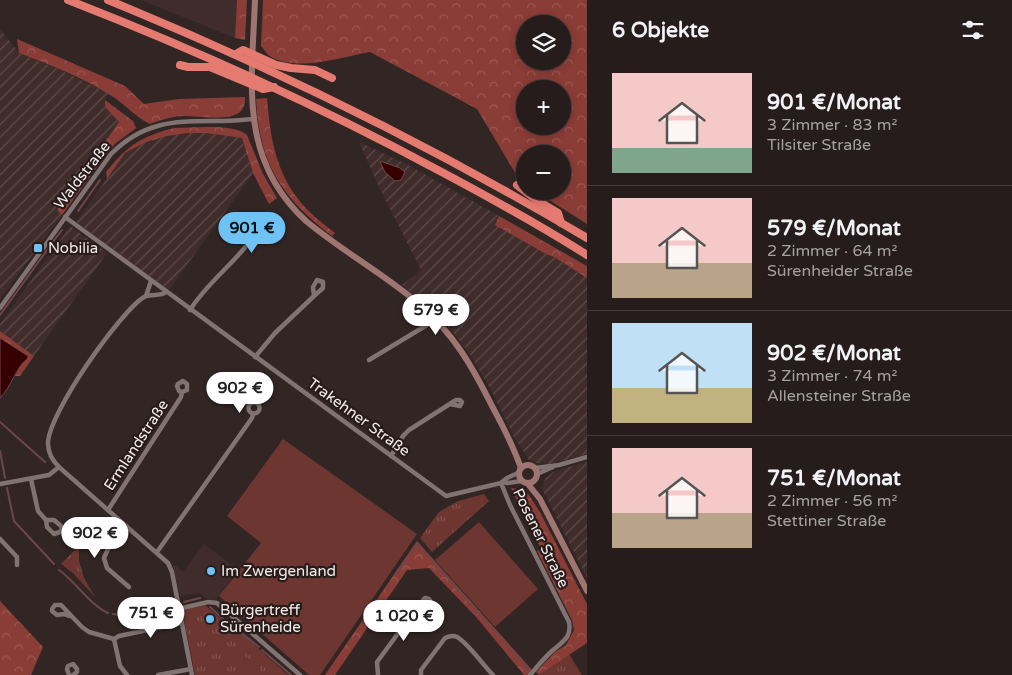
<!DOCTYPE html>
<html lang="de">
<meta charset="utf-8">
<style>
:root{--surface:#261c1c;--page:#2e2525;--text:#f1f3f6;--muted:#a4a1a3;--line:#423a3b;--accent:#6fc2f4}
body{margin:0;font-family:"Varela Round",sans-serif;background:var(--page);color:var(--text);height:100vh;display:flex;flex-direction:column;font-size:19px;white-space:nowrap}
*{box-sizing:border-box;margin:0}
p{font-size:16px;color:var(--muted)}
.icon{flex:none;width:28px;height:28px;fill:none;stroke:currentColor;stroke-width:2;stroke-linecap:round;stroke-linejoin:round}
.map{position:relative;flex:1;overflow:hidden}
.side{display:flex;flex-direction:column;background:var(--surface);width:425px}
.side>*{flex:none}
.fabs{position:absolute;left:516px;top:15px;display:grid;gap:10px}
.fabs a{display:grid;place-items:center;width:55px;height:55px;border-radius:50%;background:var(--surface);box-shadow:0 2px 8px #0003,0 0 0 1px var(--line);font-size:25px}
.price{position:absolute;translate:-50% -42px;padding:0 11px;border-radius:18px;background:#fff;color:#222;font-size:16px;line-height:32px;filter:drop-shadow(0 1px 2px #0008)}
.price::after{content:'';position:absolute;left:50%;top:30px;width:15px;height:11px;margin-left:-8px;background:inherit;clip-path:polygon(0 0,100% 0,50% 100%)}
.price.on{background:var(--accent);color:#111}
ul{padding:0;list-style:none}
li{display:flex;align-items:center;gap:15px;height:125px;padding:0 25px}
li+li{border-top:1px solid var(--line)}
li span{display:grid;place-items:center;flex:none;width:140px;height:100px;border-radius:0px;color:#555}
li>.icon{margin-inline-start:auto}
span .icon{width:60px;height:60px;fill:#fffc;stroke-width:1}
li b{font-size:21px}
h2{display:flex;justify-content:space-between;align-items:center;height:60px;padding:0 25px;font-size:21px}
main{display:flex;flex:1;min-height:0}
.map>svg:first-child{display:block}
.built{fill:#402d2b}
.industrial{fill:url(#industrial-furrows)}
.grass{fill:url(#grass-tufts)}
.forest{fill:url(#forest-crowns);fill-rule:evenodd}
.pitch{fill:#6d3631}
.water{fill:#360002;stroke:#6f4648}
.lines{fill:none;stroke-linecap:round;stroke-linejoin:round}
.stream{stroke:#6f4648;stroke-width:2}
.street{stroke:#817371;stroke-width:4.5}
.secondary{stroke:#9f7571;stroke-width:6}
.highway{stroke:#e57a70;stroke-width:8}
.poi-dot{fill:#6fc2f4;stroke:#281c1b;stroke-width:2}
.labels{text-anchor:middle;stroke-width:4.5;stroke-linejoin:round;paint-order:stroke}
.street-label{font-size:15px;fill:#f3ebea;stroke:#281c1b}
.poi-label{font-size:15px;fill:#f3ebea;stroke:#281c1b;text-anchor:start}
</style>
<main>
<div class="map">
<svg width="587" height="675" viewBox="0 0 587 675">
<defs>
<pattern id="industrial-furrows" width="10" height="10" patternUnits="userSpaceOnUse" patternTransform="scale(1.25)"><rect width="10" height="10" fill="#402d2b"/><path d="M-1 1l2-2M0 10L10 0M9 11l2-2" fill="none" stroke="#5c4c4a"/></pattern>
<pattern id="grass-tufts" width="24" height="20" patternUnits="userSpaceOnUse" patternTransform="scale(1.25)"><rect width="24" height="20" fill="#6d3631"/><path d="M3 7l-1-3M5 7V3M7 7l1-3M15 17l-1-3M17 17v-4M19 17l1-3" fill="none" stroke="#82534f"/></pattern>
<pattern id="forest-crowns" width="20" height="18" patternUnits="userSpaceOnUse" patternTransform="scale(1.25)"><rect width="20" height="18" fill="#8a3c36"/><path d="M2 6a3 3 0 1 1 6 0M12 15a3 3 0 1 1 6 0" fill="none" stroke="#9b5853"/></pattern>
</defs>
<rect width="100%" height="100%" fill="#322625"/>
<g class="built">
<polygon points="141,0 237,0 235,38"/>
<polygon points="204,544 239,570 215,600 208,599 199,593 180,596 173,566 175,565 183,572"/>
</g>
<g class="industrial">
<polygon points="0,29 19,53 60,70 108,93 105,100 105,107 119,122 57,210 62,215 0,299"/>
<polygon points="188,133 206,133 242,138 253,173 169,290 76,222 125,153 146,142 167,136"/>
<polygon points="359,142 408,165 499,216 495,224 546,254 554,257 587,278 587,454 550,464 536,463 528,459 513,435 491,390 469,353 451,330 434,312 402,285 421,270 378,185"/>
<polygon points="70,226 107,253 34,356 0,331 0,324"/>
<polygon points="587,461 587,578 542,489 545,479 553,472"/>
</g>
<g class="grass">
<polygon points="484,494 489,501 432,552 420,538 439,512 458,501"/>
<polygon points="79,546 79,561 84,578 95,597 73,573 61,564"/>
<polygon points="205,605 232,629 239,631 288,675 195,675 183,614 184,610"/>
<polygon points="569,654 582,675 539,675"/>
</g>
<g class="forest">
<polygon points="237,0 247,0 245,40 235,38"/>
<path d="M263,0H587V224L535,191H562V154H525V183L517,176L477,109L370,52C341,57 299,72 271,57C267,55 264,49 261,46ZM525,24H562V61H525ZM525,89H562V126H525Z"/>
<path d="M17,39L125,86L144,104L179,99L245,97C245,101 245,105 243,108C236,123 198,116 184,116C173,116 161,120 150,124C136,118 124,103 110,95C82,77 50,65 19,53Z"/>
<path d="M267,98C270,135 275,169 298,199C308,212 322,223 335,233L332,236C282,198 259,164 256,99Z"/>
<polygon points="105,100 133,121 136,128 116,143 108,152 62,215 57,210 119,122 105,107"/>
<path d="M174,128C193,128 233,123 247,135L263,174L277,198L269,204L253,173L242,138L206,133H188L167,136L146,142L125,153L107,179L106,172C128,145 140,137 174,128Z"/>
<polygon points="499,216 587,266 587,278 554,257 546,254 495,225"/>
<polygon points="0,331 34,356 20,376 15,376 22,363 28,358 28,356 0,338"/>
<polygon points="511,488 523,490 529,495 541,514 587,604 587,643 539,675 536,672 555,652 566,645 574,630 572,620 537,551 541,549"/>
<polygon points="417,541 532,670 527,675 524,675 477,618 429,568 407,570 335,675 325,675"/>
<polygon points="0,601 43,647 31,675 0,675"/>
</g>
<g class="pitch">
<polygon points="283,439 417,534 320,675 309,675 219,596 261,543 227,516"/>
<polygon points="479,522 538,589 495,627 435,560"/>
<polygon points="240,652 261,670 256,675 236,675 240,670 232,662"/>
</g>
<g class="water">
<polygon points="380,162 383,162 400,168 405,172 401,180 395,181 385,172"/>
<path d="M0,338L28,356V358C15,368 12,386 0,398Z"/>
</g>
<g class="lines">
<g class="stream">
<polyline points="78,211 100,180"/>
<polyline points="52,243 62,230"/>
<polyline points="0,315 50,246"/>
<polyline points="0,422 45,462"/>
<polyline points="0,451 5,478"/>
<polyline points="7,488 14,521 54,564"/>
<path d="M59,570C76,582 90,605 108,613"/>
<polyline points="394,576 417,543 528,669"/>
<polyline points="184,602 200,598"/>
<polyline points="210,607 233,628"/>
<polyline points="113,614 121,615 172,604"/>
<polyline points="239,631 259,647"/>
<polyline points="262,650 291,675"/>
</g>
<g class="street">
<polyline points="65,217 446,496 501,483 507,478 518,473"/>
<path d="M166,292C160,297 151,293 144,297C120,312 47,415 48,444C48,453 53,461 59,467L168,563L172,572L192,675"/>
<polyline points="146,296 151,281"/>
<path d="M0,308L111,154C156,109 198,126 253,119"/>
<path d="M190,310C208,281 238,261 256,233L253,226H251L247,230L249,243"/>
<polyline points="255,357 275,333 314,296 323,288 323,282 317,280 313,287 314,296"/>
<polyline points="369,360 427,325 434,319"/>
<circle cx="254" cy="408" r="5.5"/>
<polyline points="391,456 403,436 409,430 456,400 460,400 462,402 460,406 450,404"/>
<polyline points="535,468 559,465 587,457"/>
<polyline points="537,474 553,467"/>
<polyline points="31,479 38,511 46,520 47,527 54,534 60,532 62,529 61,526 54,520 46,520"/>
<polyline points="502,482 508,483 521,481"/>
<path d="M501,483L510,505L569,622C572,638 562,642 552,651C544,658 537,667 530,675"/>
<polyline points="0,484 49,475 59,467"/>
<polyline points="108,510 181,397 182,392 187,390 187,384 183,381 178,384 177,386 179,391 182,392"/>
<polyline points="127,527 108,549 104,558 107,568 129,587"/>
<polyline points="0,539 17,557 17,565"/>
<polyline points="157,552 252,418 253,414"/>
<polyline points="178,609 208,602 217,603 300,675"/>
<polyline points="70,616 64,614 57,615 52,611 52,609 55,605 61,605 82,627 89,632 114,639 119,636 181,623"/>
<polyline points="114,639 120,666 127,675"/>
<polyline points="69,675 67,669 68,666 73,664 77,669 77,672 73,675"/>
<polyline points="158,675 191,669"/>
<polyline points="378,675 377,662 419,605 425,598 429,599 432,604 426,609 419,605"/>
<path d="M421,675V670L445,638C449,636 453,635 457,637C467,642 484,666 493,675"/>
</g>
<g class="secondary">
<path d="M255,0C252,82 238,159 306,221C342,251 384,274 419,304C454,334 472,366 492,406C503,426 513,446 521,468"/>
<circle cx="528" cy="474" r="9"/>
<polyline points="528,484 540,499 587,591"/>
</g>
<g class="highway">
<path d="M68,0C194,49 317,105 436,169C487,196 538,224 587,255"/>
<path d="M108,0C274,68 432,146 587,238"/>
<polyline points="236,54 243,50 276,65 291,68 315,70 332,78"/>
<polyline points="180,65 188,67 210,67 263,89 274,87"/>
<polyline points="517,185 538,201 558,213 561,223"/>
</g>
</g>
<g class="poi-dot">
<rect x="33" y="243" width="10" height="10" rx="2.5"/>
<circle cx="211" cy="571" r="5"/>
<circle cx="210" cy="619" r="5"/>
</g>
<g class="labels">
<g class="street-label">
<text transform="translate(82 175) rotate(-52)" y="5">Waldstraße</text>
<text transform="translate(359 417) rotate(36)" y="5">Trakehner Straße</text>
<text transform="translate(136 445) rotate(-57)" y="5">Ermlandstraße</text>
<text transform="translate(541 538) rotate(64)" y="5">Posener Straße</text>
</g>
<g class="poi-label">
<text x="48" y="253">Nobilia</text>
<text x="221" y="576">Im Zwergenland</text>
<text x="220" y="615">Bürgertreff<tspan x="220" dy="17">Sürenheide</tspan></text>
</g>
</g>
</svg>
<div class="fabs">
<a><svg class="icon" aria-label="layers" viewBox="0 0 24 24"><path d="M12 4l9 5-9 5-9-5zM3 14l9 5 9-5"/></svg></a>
<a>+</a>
<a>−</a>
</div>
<b class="price on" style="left:252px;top:254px">901 €</b>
<b class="price" style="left:436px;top:336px">579 €</b>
<b class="price" style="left:240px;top:414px">902 €</b>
<b class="price" style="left:95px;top:559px">902 €</b>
<b class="price" style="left:151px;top:639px">751 €</b>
<b class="price" style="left:404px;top:642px">1 020 €</b>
</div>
<section class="side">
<h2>6 Objekte<svg class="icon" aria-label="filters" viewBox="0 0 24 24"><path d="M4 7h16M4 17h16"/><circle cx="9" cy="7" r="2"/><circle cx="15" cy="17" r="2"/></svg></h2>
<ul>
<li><span style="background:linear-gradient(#f6c9c9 75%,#7fa58c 0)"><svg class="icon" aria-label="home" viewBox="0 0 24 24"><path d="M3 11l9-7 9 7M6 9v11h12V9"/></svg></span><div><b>901 €/Monat</b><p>3 Zimmer · 83 m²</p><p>Tilsiter Straße</p></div></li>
<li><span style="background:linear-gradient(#f6c9c9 65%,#b9a48a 0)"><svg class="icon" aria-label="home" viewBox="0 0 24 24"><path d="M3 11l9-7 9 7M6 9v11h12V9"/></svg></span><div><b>579 €/Monat</b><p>2 Zimmer · 64 m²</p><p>Sürenheider Straße</p></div></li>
<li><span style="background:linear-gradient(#bfe0f5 65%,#c2b280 0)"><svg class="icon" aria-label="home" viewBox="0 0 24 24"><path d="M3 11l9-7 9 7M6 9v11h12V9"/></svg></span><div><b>902 €/Monat</b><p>3 Zimmer · 74 m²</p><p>Allensteiner Straße</p></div></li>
<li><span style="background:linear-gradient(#f6c9c9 65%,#b9a48a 0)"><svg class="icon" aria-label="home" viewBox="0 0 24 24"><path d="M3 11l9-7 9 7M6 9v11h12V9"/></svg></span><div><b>751 €/Monat</b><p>2 Zimmer · 56 m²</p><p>Stettiner Straße</p></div></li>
</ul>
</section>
</main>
